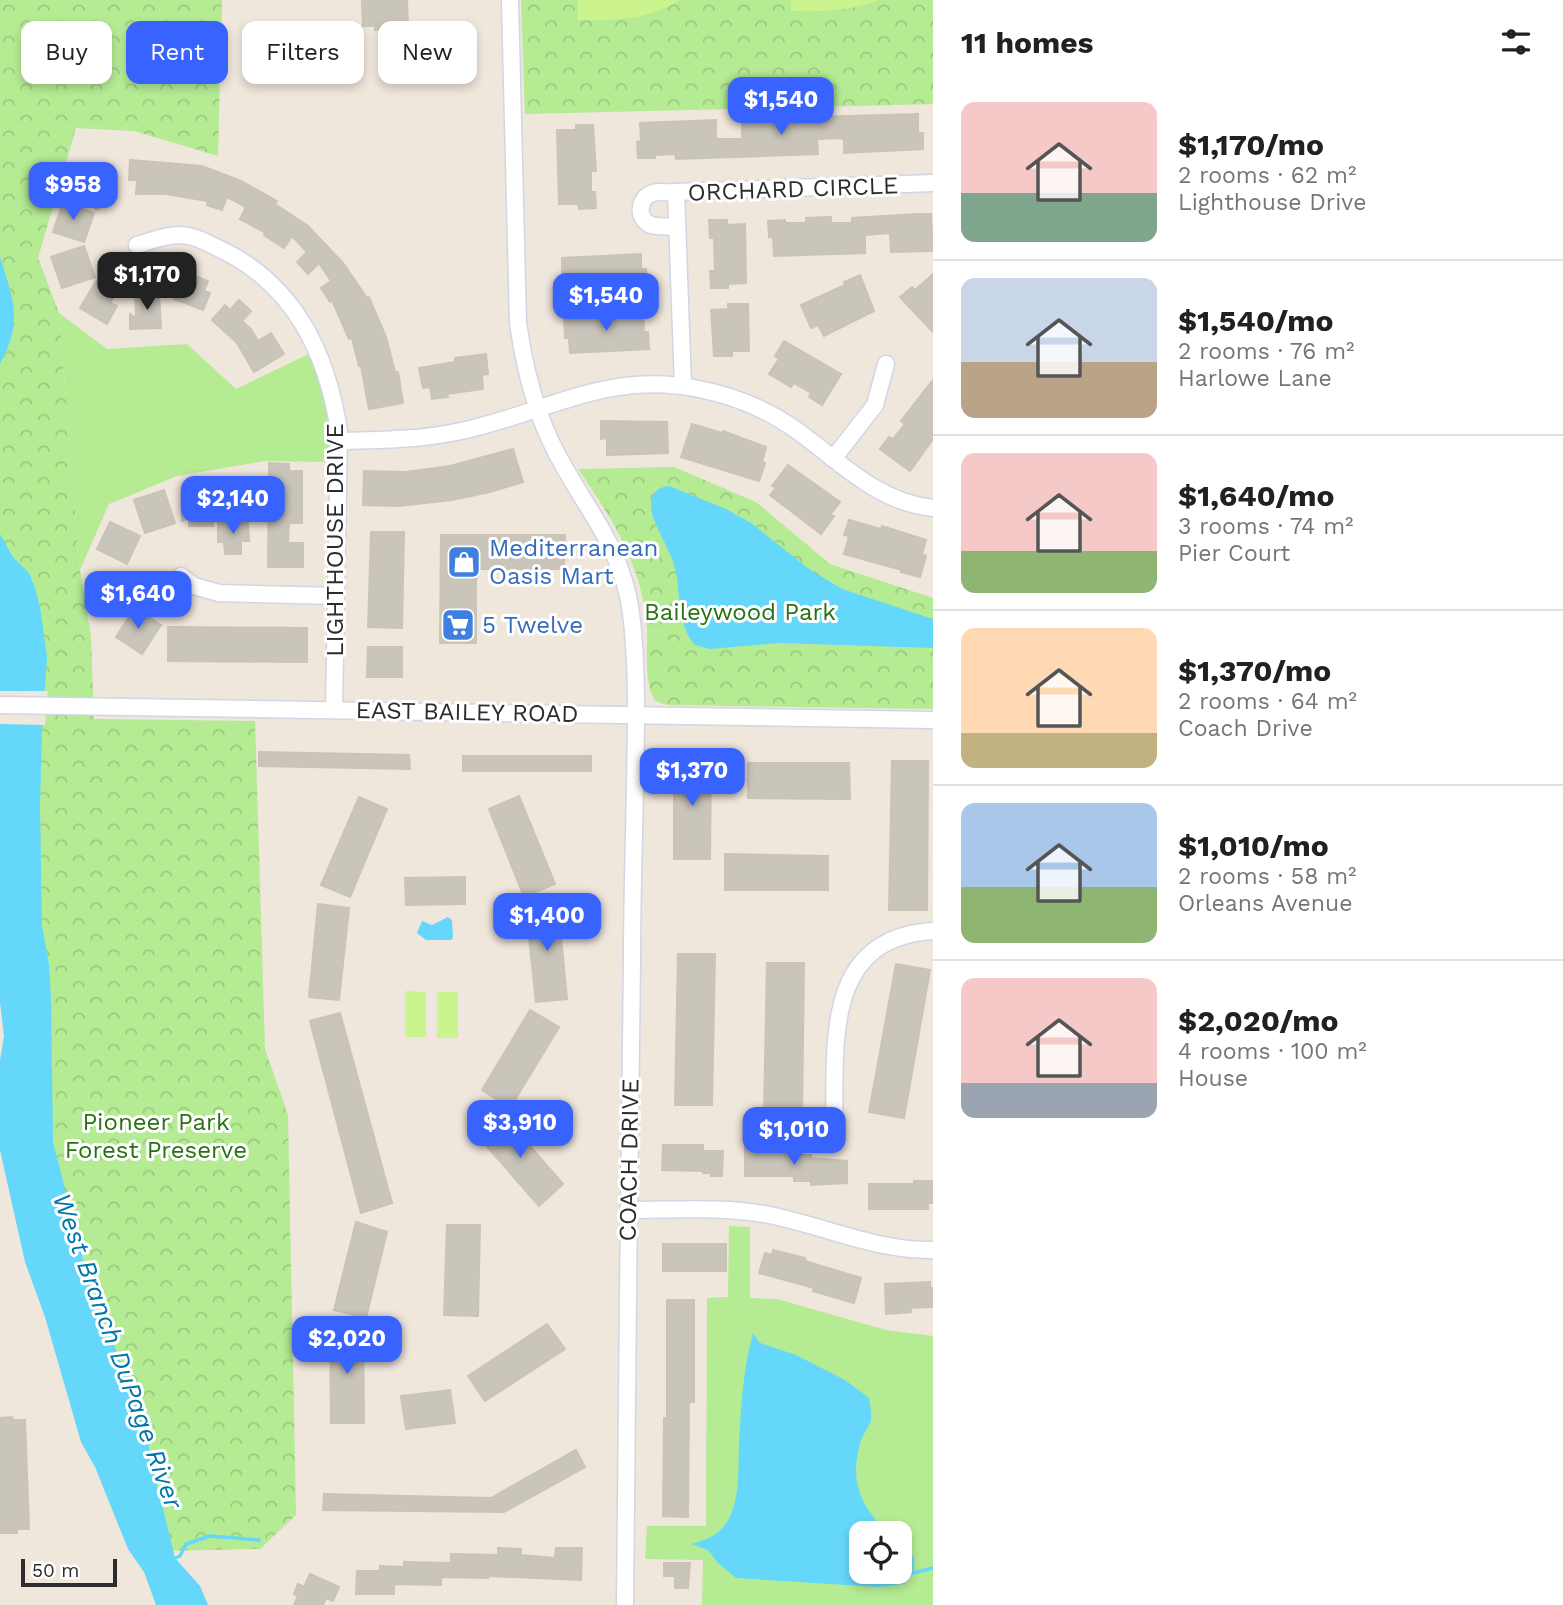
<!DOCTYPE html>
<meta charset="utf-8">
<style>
:root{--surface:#fff;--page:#f6f6f6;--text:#202124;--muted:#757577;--line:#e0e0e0;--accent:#3963ff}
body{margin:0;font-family:"Work Sans",sans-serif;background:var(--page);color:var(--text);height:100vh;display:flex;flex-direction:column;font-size:26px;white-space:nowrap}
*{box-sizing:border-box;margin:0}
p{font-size:23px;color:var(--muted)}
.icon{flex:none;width:38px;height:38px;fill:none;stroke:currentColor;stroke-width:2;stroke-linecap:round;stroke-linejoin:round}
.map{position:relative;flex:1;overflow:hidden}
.side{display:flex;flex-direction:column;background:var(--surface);width:630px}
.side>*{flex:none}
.hud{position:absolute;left:21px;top:21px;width:665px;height:63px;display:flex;gap:14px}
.tools{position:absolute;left:849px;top:1521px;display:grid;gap:14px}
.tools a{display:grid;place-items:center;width:63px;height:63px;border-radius:14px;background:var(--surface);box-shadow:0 4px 10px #0003;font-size:35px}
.scale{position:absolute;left:21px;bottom:18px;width:96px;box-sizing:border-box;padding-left:7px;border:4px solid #2c2c2c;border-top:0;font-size:19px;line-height:24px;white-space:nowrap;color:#2c2c2c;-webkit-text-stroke:5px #fff;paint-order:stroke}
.price{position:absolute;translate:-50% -60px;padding:0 16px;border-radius:14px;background:var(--accent);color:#fff;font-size:23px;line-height:46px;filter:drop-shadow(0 2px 4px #0008)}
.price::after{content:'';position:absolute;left:50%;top:42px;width:21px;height:16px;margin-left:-10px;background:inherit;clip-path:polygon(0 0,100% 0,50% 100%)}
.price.current{background:#222;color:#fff}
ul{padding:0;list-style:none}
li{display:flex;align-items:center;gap:21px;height:175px;padding:0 28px}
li+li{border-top:2px solid var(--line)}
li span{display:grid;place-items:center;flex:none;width:196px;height:140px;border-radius:14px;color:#555}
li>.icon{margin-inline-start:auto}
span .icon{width:84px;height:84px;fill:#fffc;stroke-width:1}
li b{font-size:30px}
h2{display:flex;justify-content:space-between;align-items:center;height:84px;padding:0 28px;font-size:30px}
.pill{padding:0 24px;border-radius:14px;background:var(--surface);box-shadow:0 4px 10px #0003;font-size:24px;line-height:63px}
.pill.current{background:var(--accent);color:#fff}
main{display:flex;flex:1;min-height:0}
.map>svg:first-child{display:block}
.grass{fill:#b4eb93;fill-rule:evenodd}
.park{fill:url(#park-crowns)}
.pitch{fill:#cbf38e}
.water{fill:#65d7fb}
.pier{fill:#efe6dc}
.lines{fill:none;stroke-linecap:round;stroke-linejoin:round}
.stream{stroke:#65d7fb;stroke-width:3.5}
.building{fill:#c9c5bb;stroke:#cbc3b6;stroke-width:2}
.minor-casing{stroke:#d1d6e6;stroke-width:19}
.minor{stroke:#fff;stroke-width:16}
.labels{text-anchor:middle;stroke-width:6;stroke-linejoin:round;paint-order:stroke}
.street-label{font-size:24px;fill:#2c2c2c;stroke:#fff}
.shop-label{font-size:24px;fill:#366cbe;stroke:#fff;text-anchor:start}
.park-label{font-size:24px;fill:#297213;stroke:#fff}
.water-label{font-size:26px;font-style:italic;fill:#0075ab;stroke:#fff}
</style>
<main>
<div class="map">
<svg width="933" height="1605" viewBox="0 0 933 1605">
<defs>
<pattern id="park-crowns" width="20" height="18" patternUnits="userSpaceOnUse" patternTransform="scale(1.75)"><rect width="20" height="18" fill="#b4eb93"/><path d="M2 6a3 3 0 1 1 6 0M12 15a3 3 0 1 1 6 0" fill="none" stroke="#9bca7f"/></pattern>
</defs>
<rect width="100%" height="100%" fill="#efe6dc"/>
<g class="grass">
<polygon points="59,313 107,349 187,344 236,389 311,353 323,388 329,416 329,462 264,461 177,476 109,504 80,570"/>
<path d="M729,1226L750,1227V1298L777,1299L886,1330L933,1336V1605H702L703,1560L645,1559L647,1526H706L707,1298L728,1297ZM861,1533H900V1572H861Z"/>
</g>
<g class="park">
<polygon points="0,0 222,0 218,156 134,131 76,128 38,258 59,313 80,570 91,636 94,719 255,721 265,1049 288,1115 296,1515 260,1549 161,1551 50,1256 0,568"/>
<polygon points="521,0 933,0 933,104 525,114"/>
<path d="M674,467L756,502L830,564L933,598V709L667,705L656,701C643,686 648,647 647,627C642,565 612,518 578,469Z"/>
</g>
<g class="pitch">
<path d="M578,0H680C649,20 613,21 577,20Z"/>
<path d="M791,0H879C851,11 820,12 791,11Z"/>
<polygon points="405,991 426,992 426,1037 405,1037"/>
<rect x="437" y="992" width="21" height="46"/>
</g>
<g class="water">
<path d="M0,257C13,300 24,320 0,364Z"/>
<path d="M669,486L726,509L751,523L809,569L842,589L933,619V648L780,643L710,649L695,645C677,626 681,593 675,568C671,549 649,520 651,503C652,492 659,487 669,486Z"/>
<polygon points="0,534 13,557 29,573 35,588 40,607 47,657 42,730 40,804 42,926 49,964 51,998 53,1142 98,1318 114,1345 147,1434 151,1460 175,1558 200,1586 208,1605 156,1605 144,1572 128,1549 95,1467 81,1442 45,1317 25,1262 0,1150 0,1060 4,1036 0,1002"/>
<polygon points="448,917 452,920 453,938 451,940 426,940 417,933 422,921 432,925"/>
<path d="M753,1333L760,1343L796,1355L845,1380L869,1398C870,1404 872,1413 871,1420C869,1427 864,1433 861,1440C849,1480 859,1505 888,1533H861V1572H900V1543L914,1557V1573L904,1584L879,1587L736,1578L719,1564L708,1550L691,1544C709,1540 724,1532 731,1514C740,1493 738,1466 739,1444C741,1406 743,1370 753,1333Z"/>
</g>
<polygon class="pier" points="0,691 48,691 45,725 0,724"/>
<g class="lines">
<g class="stream">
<polyline points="175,1558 180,1556 186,1544 210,1536 259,1540"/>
<polyline points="914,1573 933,1568"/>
</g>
</g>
<g class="building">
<polygon points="362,0 407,0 408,25 397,25 397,29 375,30 375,26 363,26"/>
<polygon points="918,114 918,133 923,133 923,149 844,153 844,139 839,138 817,139 818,154 676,159 675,154 655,155 655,158 638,158 637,142 641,141 640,123 716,120 716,139 742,139 742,119"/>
<polygon points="576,125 593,125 596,171 591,171 591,192 595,192 596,208 579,209 578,204 559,204 557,130 576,130"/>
<polygon points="130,160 202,166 241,181 277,201 275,204 308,226 343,263 367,298 369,297 386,337 395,372 398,372 403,403 369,409 361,366 359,366 352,338 349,339 332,300 330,302 321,288 331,281 319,263 308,274 297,262 307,252 292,236 284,248 264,235 266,233 240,219 246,207 227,197 222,210 207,205 208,201 166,194 136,194 137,180 129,180"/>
<polygon points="106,165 114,180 107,179 117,198 96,210 79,180"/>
<polygon points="63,202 94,213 84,242 53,232"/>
<polygon points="918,214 931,214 933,251 891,252 890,233 865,235 865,253 774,256 773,237 769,237 768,221 785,220 785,223 806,223 806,218 831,217 831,223 852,223 852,218"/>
<polygon points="709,220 727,220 727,225 745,224 746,283 728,284 728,288 711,288 710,271 715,271 714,238 710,238"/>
<polygon points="84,246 95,277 62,288 51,257"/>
<polygon points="641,254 641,269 646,269 647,291 568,294 567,275 562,275 562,258"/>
<polygon points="933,274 933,332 900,297 912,287 915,290"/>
<polygon points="192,275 208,281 204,291 210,293 203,310 174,299 181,280 190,283"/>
<polygon points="860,275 874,311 824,336 818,325 811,328 801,305 845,285 844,282"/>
<polygon points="97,280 117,292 110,303 117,306 107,324 80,308"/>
<polygon points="159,294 161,328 130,329 130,314 136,318 135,295"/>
<polygon points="239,300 251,311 242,321 251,329 258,341 271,333 284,354 254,372 237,343 212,320 225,305 230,310"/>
<polygon points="728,304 748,304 749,351 732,351 732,356 714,356 711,310 728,309"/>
<polygon points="643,313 644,332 648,332 649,349 570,353 569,338 565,338 564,316"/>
<polygon points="784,341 841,374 822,405 809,397 811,393 794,383 791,387 769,374 779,359 775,356"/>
<polygon points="486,354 488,374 482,375 483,389 447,394 448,397 432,399 430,387 423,388 419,368 455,362 455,358"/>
<polygon points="933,380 933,439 910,471 880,449 889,437 893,439 905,424 901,421"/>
<polygon points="601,421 667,422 668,453 607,455 607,438 601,439"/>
<polygon points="692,424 722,433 723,431 766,447 762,462 765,463 759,481 681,457"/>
<polygon points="513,449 523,482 490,492 452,500 399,506 363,505 364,471 405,472 450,466"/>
<polygon points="269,463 289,464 289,471 302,471 302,523 289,523 288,543 303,543 303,567 268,567"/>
<polygon points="788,465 840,502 830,515 834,516 821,534 770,495 777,487 772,486"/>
<polygon points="164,490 175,523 145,533 134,500"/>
<polygon points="182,492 213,493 213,526 189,526 189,518 182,521"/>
<polygon points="849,520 881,529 882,526 926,540 922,554 926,556 920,577 901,572 902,570 844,554 849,536 844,535"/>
<polygon points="248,521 249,541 241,541 241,554 225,554 224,542 218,542 218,522"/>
<polygon points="110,522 140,536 127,564 97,549"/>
<polygon points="371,532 404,532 402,628 368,627"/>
<polygon points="441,535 565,535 564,569 476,569 476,643 440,643"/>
<polygon points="126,573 132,603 99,609 93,579"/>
<polygon points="135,608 161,625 142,654 116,637"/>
<polygon points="168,627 307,628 307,662 168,661"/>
<polygon points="368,647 402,647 402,677 367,677"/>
<polygon points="259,752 409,755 410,769 259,766"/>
<rect x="463" y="756" width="128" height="15"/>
<polygon points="674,757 711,757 710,859 674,859"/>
<polygon points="892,761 928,761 927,910 889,910"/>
<polygon points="748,763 849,763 850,799 748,798"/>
<polygon points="519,796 555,884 524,897 489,809"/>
<polygon points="359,797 387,809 350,897 321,885"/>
<polygon points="725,854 828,856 828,890 725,890"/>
<polygon points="465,877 465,904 406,905 405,878"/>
<polygon points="318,904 349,908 339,1000 309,997"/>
<polygon points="558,905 567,999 536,1002 526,909"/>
<polygon points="678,954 715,954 712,1105 675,1105"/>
<polygon points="767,963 804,963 802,1114 764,1114"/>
<polygon points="896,964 930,970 904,1118 869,1112"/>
<polygon points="530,1010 559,1027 510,1108 482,1090"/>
<polygon points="340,1013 392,1203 361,1213 310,1021"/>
<polygon points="502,1114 563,1184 539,1206 477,1135"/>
<polygon points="663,1145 703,1145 703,1151 723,1151 722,1176 711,1176 711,1173 703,1173 703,1171 662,1170"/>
<polygon points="745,1147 769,1147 769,1151 791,1151 791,1155 811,1155 811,1158 847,1161 847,1183 811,1185 811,1181 794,1181 794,1176 745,1176"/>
<polygon points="914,1181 933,1181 933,1203 928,1203 928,1209 869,1209 869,1184 914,1184"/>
<polygon points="356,1222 387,1232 366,1318 334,1310"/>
<polygon points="447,1225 480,1225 478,1316 444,1315"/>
<rect x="663" y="1244" width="63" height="27"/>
<polygon points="773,1250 805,1258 805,1261 861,1278 854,1303 813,1291 814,1288 759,1273 765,1253 772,1255"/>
<polygon points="930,1282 930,1288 933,1288 933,1307 910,1308 911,1312 886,1314 885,1284"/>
<polygon points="667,1300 694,1300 694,1402 689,1402 688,1517 663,1516 664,1418 667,1418"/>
<polygon points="547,1324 565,1349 485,1401 468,1376"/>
<polygon points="330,1330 363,1330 364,1423 331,1423"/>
<polygon points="450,1390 455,1423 406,1429 401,1396"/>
<polygon points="12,1417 13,1420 25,1420 29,1529 17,1529 17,1533 0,1533 0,1418"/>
<polygon points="576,1450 585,1467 504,1512 323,1510 324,1494 491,1498"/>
<polygon points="498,1548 521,1549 521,1555 555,1558 556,1548 582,1548 581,1580 488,1576 488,1578 441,1577 441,1585 394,1584 394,1594 356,1594 357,1571 380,1571 380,1566 404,1567 404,1562 451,1563 451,1554 498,1555"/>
<polygon points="664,1563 690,1563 688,1588 675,1588 675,1576 664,1576"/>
<polygon points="310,1574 339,1587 333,1601 326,1598 323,1605 294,1605 298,1596 294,1594 298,1584 304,1587"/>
</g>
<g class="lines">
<defs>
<g id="minor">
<path d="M510,0L518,323C524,365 533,404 551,442C580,504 621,540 631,613C638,670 636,727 635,784C634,843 632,902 632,961C629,1176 627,1390 625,1605"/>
<path d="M676,192C669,193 660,191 653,193C639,197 636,217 649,224C657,228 669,226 677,226"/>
<path d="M137,245C151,241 165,235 179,235C194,235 207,243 220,249C295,285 327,353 339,431L334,710"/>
<polyline points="683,386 676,192 933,183"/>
<path d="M339,441C379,440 421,440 461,431C546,413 607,370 699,389C734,396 767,409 796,430C840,461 876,502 933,508"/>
<polyline points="833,459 875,405 886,364"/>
<polyline points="181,576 194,586 219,593 335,596"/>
<polyline points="0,705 933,720"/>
<path d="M834,1128C836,1045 822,938 933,931"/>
<path d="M628,1210C675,1210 724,1206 769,1215C825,1226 876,1251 933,1250"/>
</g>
</defs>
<use href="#minor" class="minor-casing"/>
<use href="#minor" class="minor"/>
</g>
<defs>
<symbol id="shop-square" viewBox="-11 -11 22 22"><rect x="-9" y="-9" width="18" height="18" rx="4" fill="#3f7fe0" stroke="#fff"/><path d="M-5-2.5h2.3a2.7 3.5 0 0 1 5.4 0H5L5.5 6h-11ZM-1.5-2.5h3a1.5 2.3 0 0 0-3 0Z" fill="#fff"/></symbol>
<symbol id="supermarket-square" viewBox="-11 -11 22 22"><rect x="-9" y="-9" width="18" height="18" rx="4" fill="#3f7fe0" stroke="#fff"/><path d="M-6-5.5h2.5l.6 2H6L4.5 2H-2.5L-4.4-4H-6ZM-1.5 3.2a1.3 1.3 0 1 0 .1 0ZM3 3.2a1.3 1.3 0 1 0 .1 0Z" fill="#fff"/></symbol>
</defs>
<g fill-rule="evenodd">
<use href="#shop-square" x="445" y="543" width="38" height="38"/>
<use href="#supermarket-square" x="439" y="606" width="38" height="38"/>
</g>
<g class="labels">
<g class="street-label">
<text transform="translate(793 189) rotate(-2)" y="8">ORCHARD CIRCLE</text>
<text transform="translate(335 540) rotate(-90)" y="8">LIGHTHOUSE DRIVE</text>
<text transform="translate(467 712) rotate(1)" y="8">EAST BAILEY ROAD</text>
<text transform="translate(629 1160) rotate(-89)" y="8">COACH DRIVE</text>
</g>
<g class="shop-label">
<text x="489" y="556">Mediterranean<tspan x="489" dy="28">Oasis Mart</tspan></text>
<text x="482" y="633">5 Twelve</text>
</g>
<g class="park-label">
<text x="740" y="620">Baileywood Park</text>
<text x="156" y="1130">Pioneer Park<tspan x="156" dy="28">Forest Preserve</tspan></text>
</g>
<g class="water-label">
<text transform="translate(118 1351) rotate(70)" y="9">West Branch DuPage River</text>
</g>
</g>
</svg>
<div class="tools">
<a><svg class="icon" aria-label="locate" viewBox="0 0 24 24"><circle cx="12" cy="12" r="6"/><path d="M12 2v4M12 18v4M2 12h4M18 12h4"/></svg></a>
</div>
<div class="scale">50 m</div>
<b class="price" style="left:781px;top:137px">$1,540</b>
<b class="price" style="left:73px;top:222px">$958</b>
<b class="price current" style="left:147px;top:312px">$1,170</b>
<b class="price" style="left:606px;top:333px">$1,540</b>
<b class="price" style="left:233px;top:536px">$2,140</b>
<b class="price" style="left:138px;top:631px">$1,640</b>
<b class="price" style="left:692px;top:808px">$1,370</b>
<b class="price" style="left:547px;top:953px">$1,400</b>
<b class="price" style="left:520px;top:1160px">$3,910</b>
<b class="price" style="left:794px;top:1167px">$1,010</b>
<b class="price" style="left:347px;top:1376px">$2,020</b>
<div class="hud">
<a class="pill">Buy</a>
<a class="pill current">Rent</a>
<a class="pill">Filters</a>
<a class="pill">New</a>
</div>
</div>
<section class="side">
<h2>11 homes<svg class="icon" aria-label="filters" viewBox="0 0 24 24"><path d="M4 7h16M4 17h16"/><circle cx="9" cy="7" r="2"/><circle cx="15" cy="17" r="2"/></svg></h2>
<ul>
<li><span style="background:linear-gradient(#f6c9c9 65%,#7fa58c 0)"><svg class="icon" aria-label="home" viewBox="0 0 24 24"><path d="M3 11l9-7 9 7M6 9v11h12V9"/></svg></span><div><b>$1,170/mo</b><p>2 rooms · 62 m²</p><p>Lighthouse Drive</p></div></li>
<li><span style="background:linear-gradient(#c9d6e8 60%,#b9a48a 0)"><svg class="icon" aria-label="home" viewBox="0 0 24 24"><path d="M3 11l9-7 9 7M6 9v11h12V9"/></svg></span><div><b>$1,540/mo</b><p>2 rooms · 76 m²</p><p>Harlowe Lane</p></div></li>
<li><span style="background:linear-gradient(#f6c9c9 70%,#8fb573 0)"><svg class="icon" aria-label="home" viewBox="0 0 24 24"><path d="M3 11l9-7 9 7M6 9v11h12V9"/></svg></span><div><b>$1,640/mo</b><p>3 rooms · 74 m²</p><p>Pier Court</p></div></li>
<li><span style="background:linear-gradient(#ffd9b3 75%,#c2b280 0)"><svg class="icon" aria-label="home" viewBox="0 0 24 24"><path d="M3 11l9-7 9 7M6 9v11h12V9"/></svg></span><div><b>$1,370/mo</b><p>2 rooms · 64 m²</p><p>Coach Drive</p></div></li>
<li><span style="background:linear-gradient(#a9c7e8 60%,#8fb573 0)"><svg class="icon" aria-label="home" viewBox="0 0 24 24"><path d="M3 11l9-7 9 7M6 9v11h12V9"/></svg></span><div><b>$1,010/mo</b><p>2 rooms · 58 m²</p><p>Orleans Avenue</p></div></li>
<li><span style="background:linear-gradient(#f6c9c9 75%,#9aa5b1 0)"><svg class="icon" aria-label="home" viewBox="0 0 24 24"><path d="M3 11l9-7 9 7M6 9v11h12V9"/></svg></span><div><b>$2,020/mo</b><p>4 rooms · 100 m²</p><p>House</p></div></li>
</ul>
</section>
</main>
